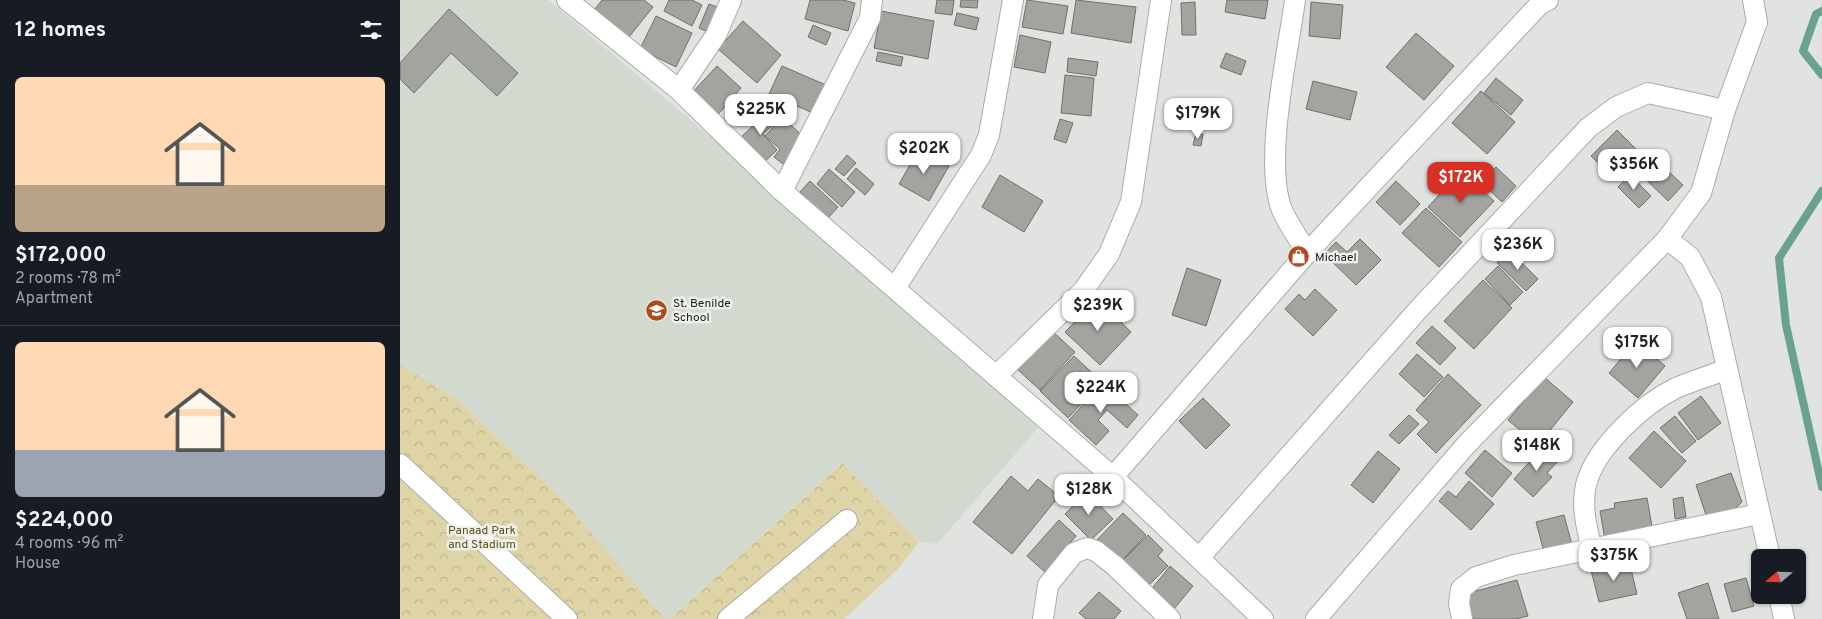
<!DOCTYPE html>
<meta charset="utf-8">
<style>
:root{--surface:#171b24;--page:#20242c;--text:#f1f3f6;--muted:#9ea1a6;--line:#363941;--accent:#d93025}
body{margin:0;font-family:Overpass,sans-serif;background:var(--page);color:var(--text);height:100vh;display:flex;flex-direction:column;font-size:19px;white-space:nowrap}
*{box-sizing:border-box;margin:0}
p{font-size:16px;color:var(--muted)}
.icon{flex:none;width:28px;height:28px;fill:none;stroke:currentColor;stroke-width:2;stroke-linecap:round;stroke-linejoin:round}
.map{position:relative;flex:1;overflow:hidden}
.side{display:flex;flex-direction:column;background:var(--surface);width:400px}
.side>*{flex:none}
.needle{width:32px;rotate:251deg}
.controls{position:absolute;left:1351px;top:549px;display:grid;gap:10px}
.controls a{display:grid;place-items:center;width:55px;height:55px;border-radius:8px;background:var(--surface);box-shadow:0 1px 4px #0004;font-size:25px}
.price{position:absolute;translate:-50% -42px;padding:0 11px;border-radius:10px;background:#fff;color:#222;font-size:16px;line-height:32px;filter:drop-shadow(0 1px 2px #0008)}
.price::after{content:'';position:absolute;left:50%;top:30px;width:15px;height:11px;margin-left:-8px;background:inherit;clip-path:polygon(0 0,100% 0,50% 100%)}
.price.selected{background:var(--accent);color:#fff}
ul{padding:0;list-style:none}
li{display:grid;align-content:center;gap:10px;height:265px;padding:0 15px}
li+li{border-top:1px solid var(--line)}
li span{display:grid;place-items:center;height:155px;border-radius:8px;color:#555}
li>.icon{margin-inline-start:auto}
span .icon{width:90px;height:90px;fill:#fffc;stroke-width:1}
li b{font-size:21px}
h2{display:flex;justify-content:space-between;align-items:center;height:60px;padding:0 15px;font-size:21px}
main{display:flex;flex:1;min-height:0}
.map>svg:first-child{display:block}
.built{fill:#d2d9ce}
.park{fill:url(#park-crowns)}
.lines{fill:none;stroke-linecap:round;stroke-linejoin:round}
.stream{stroke:#69a38f;stroke-width:8}
.building{fill:#a3a4a0;stroke:#70716d}
.minor-casing{stroke:#a9aca7;stroke-width:22}
.minor{stroke:#fff;stroke-width:20}
.labels{text-anchor:middle;stroke-width:5;stroke-linejoin:round;paint-order:stroke}
.poi-label{font-size:12px;fill:#20211f;stroke:#edf0ec;text-anchor:start}
.park-label{font-size:12px;fill:#5e5215;stroke:#edf0ec}
</style>
<main>
<section class="side">
<h2>12 homes<svg class="icon" aria-label="filters" viewBox="0 0 24 24"><path d="M4 7h16M4 17h16"/><circle cx="9" cy="7" r="2"/><circle cx="15" cy="17" r="2"/></svg></h2>
<ul>
<li><span style="background:linear-gradient(#ffd9b3 70%,#b9a48a 0)"><svg class="icon" aria-label="home" viewBox="0 0 24 24"><path d="M3 11l9-7 9 7M6 9v11h12V9"/></svg></span><div><b>$172,000</b><p>2 rooms · 78 m²</p><p>Apartment</p></div></li>
<li><span style="background:linear-gradient(#ffd9b3 70%,#9aa5b1 0)"><svg class="icon" aria-label="home" viewBox="0 0 24 24"><path d="M3 11l9-7 9 7M6 9v11h12V9"/></svg></span><div><b>$224,000</b><p>4 rooms · 96 m²</p><p>House</p></div></li>
</ul>
</section>
<div class="map">
<svg width="1422" height="619" viewBox="0 0 1422 619">
<defs>
<pattern id="park-crowns" width="20" height="18" patternUnits="userSpaceOnUse" patternTransform="scale(1.25)"><rect width="20" height="18" fill="#dfd4a5"/><path d="M2 6a3 3 0 1 1 6 0M12 15a3 3 0 1 1 6 0" fill="none" stroke="#bfb68e"/></pattern>
</defs>
<rect width="100%" height="100%" fill="#e0e3df"/>
<polygon class="built" points="0,0 148,0 451,255 642,423 537,544 519,542 441,463 270,619 265,619 162,499 54,397 0,365"/>
<g class="park">
<polygon points="0,365 54,397 162,499 265,619 0,619"/>
<polygon points="442,463 519,542 498,569 444,619 270,619"/>
</g>
<g class="lines">
<g class="stream">
<polyline points="1422,11 1416,14 1403,51 1422,75"/>
<polyline points="1422,191 1379,258 1386,325 1422,487"/>
</g>
</g>
<g class="building">
<polygon points="202,0 244,0 253,7 229,37 195,9"/>
<polygon points="269,0 292,0 302,5 292,26 264,11"/>
<polygon points="410,0 443,0 455,3 448,31 405,19"/>
<polygon points="537,0 554,0 552,15 535,13"/>
<polygon points="561,0 578,0 577,8 560,7"/>
<polygon points="627,0 668,6 663,34 622,27"/>
<polygon points="676,0 736,7 731,43 671,33"/>
<polygon points="827,0 868,0 865,19 825,12"/>
<polygon points="795,2 796,35 782,35 781,3"/>
<polygon points="911,2 943,5 940,39 909,36"/>
<polygon points="309,4 320,8 310,33 299,28"/>
<polygon points="49,9 118,73 97,96 51,53 14,93 0,79 0,63"/>
<polygon points="481,11 534,21 528,59 474,48"/>
<polygon points="557,13 579,18 576,30 554,25"/>
<polygon points="256,16 292,33 276,67 240,49"/>
<polygon points="343,21 381,55 357,83 318,49"/>
<polygon points="413,25 431,33 426,45 408,37"/>
<polygon points="1016,33 1054,66 1024,100 986,67"/>
<polygon points="620,35 651,42 645,73 614,67"/>
<polygon points="478,52 503,57 501,66 476,61"/>
<polygon points="826,53 846,61 841,75 820,67"/>
<polygon points="668,58 698,62 696,76 667,72"/>
<polygon points="317,66 341,88 315,118 290,95"/>
<polygon points="382,66 426,85 413,113 369,94"/>
<polygon points="665,75 694,78 691,116 661,113"/>
<polygon points="1096,78 1123,100 1111,115 1084,93"/>
<polygon points="913,81 957,92 950,120 906,109"/>
<polygon points="1081,91 1115,122 1087,154 1052,123"/>
<polygon points="375,105 384,115 363,134 377,150 361,165 338,140"/>
<polygon points="382,117 406,139 383,164 374,157 380,149 365,136"/>
<polygon points="660,119 673,123 666,143 654,139"/>
<polygon points="1217,130 1241,154 1216,180 1191,156"/>
<polygon points="796,133 803,134 801,146 793,145"/>
<polygon points="519,149 549,166 529,201 499,184"/>
<polygon points="447,155 456,163 444,176 435,169"/>
<polygon points="1252,156 1283,185 1268,201 1237,171"/>
<polygon points="1096,167 1116,186 1102,202 1082,183"/>
<polygon points="456,168 474,184 465,195 447,179"/>
<polygon points="429,169 455,192 442,207 417,184"/>
<polygon points="1061,171 1094,201 1060,237 1028,207"/>
<polygon points="600,175 643,201 624,232 582,207"/>
<polygon points="1230,175 1251,196 1239,208 1218,187"/>
<polygon points="410,181 438,207 428,218 400,192"/>
<polygon points="996,181 1020,204 1000,225 976,202"/>
<polygon points="1026,208 1062,242 1039,267 1002,233"/>
<polygon points="960,239 981,260 956,285 924,254 936,242 947,252"/>
<polygon points="1110,251 1138,279 1126,291 1097,263"/>
<polygon points="1098,266 1123,292 1110,305 1085,279"/>
<polygon points="787,268 821,280 806,326 772,315"/>
<polygon points="1083,280 1112,308 1074,349 1044,321"/>
<polygon points="915,289 937,310 913,336 885,309 899,294 905,300"/>
<polygon points="697,299 731,332 700,365 665,332"/>
<polygon points="1032,326 1056,348 1040,365 1016,343"/>
<polygon points="651,330 675,352 640,390 616,368"/>
<polygon points="1236,341 1265,366 1238,398 1209,373"/>
<polygon points="1017,354 1043,377 1024,397 999,374"/>
<polygon points="674,356 702,382 668,418 640,391"/>
<polygon points="1048,374 1081,405 1036,453 1017,434 1029,422 1016,410"/>
<polygon points="1144,377 1173,402 1138,445 1108,420"/>
<polygon points="703,383 738,415 727,428 707,410 698,420 709,431 696,445 669,420"/>
<polygon points="1301,396 1321,423 1298,440 1278,413"/>
<polygon points="803,398 830,425 806,449 779,421"/>
<polygon points="1009,415 1019,424 999,444 989,435"/>
<polygon points="1275,416 1296,441 1282,453 1260,428"/>
<polygon points="1254,431 1286,461 1261,488 1229,458"/>
<polygon points="1144,446 1159,460 1147,473 1152,477 1133,497 1114,479"/>
<polygon points="1085,450 1112,473 1092,497 1065,473"/>
<polygon points="978,451 1000,469 973,503 951,485"/>
<polygon points="1331,473 1342,502 1330,514 1306,515 1296,485"/>
<polygon points="611,476 628,491 638,479 659,496 612,554 573,522"/>
<polygon points="1069,481 1094,504 1071,530 1039,501 1048,491 1056,497"/>
<polygon points="687,492 713,519 691,540 665,514"/>
<polygon points="1283,497 1286,517 1275,519 1273,499"/>
<polygon points="1247,498 1253,532 1205,540 1200,511 1215,508 1214,503"/>
<polygon points="723,513 746,535 717,566 693,544"/>
<polygon points="1164,515 1172,545 1144,552 1136,522"/>
<polygon points="659,520 676,536 645,572 627,556"/>
<polygon points="748,535 763,550 758,556 768,566 744,590 719,564"/>
<polygon points="1229,561 1237,594 1199,602 1191,570"/>
<polygon points="770,566 793,586 773,610 750,591"/>
<polygon points="1346,578 1354,606 1332,612 1324,584"/>
<polygon points="1117,580 1128,616 1116,619 1072,619 1065,594"/>
<polygon points="1308,583 1319,619 1287,619 1278,593"/>
<polygon points="699,592 721,611 714,619 686,619 679,613"/>
</g>
<g class="lines">
<defs>
<g id="minor">
<polyline points="167,0 279,90 382,191 713,477 863,619"/>
<path d="M895,0C888,53 863,161 882,210C888,224 899,239 907,253"/>
<polyline points="279,90 316,35 331,0"/>
<polyline points="382,191 470,18 472,0"/>
<polyline points="1267,239 1290,257 1311,297 1370,558"/>
<polyline points="495,288 581,155 589,135 613,0"/>
<polyline points="596,376 683,291 709,254 731,202 761,0"/>
<polyline points="0,464 167,619"/>
<polyline points="713,477 907,253 1140,4 1148,0"/>
<path d="M1192,550C1187,529 1181,506 1186,485C1195,448 1243,404 1276,388C1292,381 1310,376 1327,369"/>
<polyline points="799,558 1017,311 1188,128 1216,107 1248,93 1325,110"/>
<polyline points="1379,595 1384,619"/>
<polyline points="328,619 447,520"/>
<polyline points="643,619 648,585 674,553 687,548 696,551 715,566 770,619"/>
<polyline points="916,619 1066,445 1267,239 1301,193 1325,110 1357,22 1353,0"/>
<polyline points="1062,619 1059,603 1061,589 1076,577 1114,565 1359,514"/>
</g>
</defs>
<use href="#minor" class="minor-casing"/>
<use href="#minor" class="minor"/>
</g>
<defs>
<symbol id="shop-disc" viewBox="-11 -11 22 22"><circle r="9.5" fill="#af4a1b" stroke="#edf0ec"/><path d="M-5-2.5h2.3a2.7 3.5 0 0 1 5.4 0H5L5.5 6h-11ZM-1.5-2.5h3a1.5 2.3 0 0 0-3 0Z" fill="#fff"/></symbol>
<symbol id="school-disc" viewBox="-11 -11 22 22"><circle r="9.5" fill="#af4a1b" stroke="#edf0ec"/><path d="M0-5L7-2L0 1L-7-2ZM-4 1L0 2.5L4 1V4Q0 6-4 4Z" fill="#fff"/></symbol>
</defs>
<g fill-rule="evenodd">
<use href="#shop-disc" x="886" y="244" width="25" height="25"/>
<use href="#school-disc" x="244" y="298" width="25" height="25"/>
</g>
<g class="labels">
<g class="poi-label">
<text x="915" y="261">Michael</text>
<text x="273" y="307">St. Benilde<tspan x="273" dy="14">School</tspan></text>
</g>
<g class="park-label">
<text x="82" y="534">Panaad Park<tspan x="82" dy="14">and Stadium</tspan></text>
</g>
</g>
</svg>
<div class="controls">
<a><svg class="needle" viewBox="-14 -14 28 28"><path d="M0-13l5 13h-10z" fill="#e53935"/><path d="M0 13l5-13h-10z" fill="#9ea1a6"/></svg></a>
</div>
<b class="price" style="left:361px;top:136px">$225K</b>
<b class="price" style="left:798px;top:140px">$179K</b>
<b class="price" style="left:524px;top:175px">$202K</b>
<b class="price" style="left:1234px;top:191px">$356K</b>
<b class="price selected" style="left:1061px;top:204px">$172K</b>
<b class="price" style="left:1118px;top:271px">$236K</b>
<b class="price" style="left:698px;top:332px">$239K</b>
<b class="price" style="left:1237px;top:369px">$175K</b>
<b class="price" style="left:701px;top:414px">$224K</b>
<b class="price" style="left:1137px;top:472px">$148K</b>
<b class="price" style="left:689px;top:516px">$128K</b>
<b class="price" style="left:1214px;top:582px">$375K</b>
</div>
</main>
